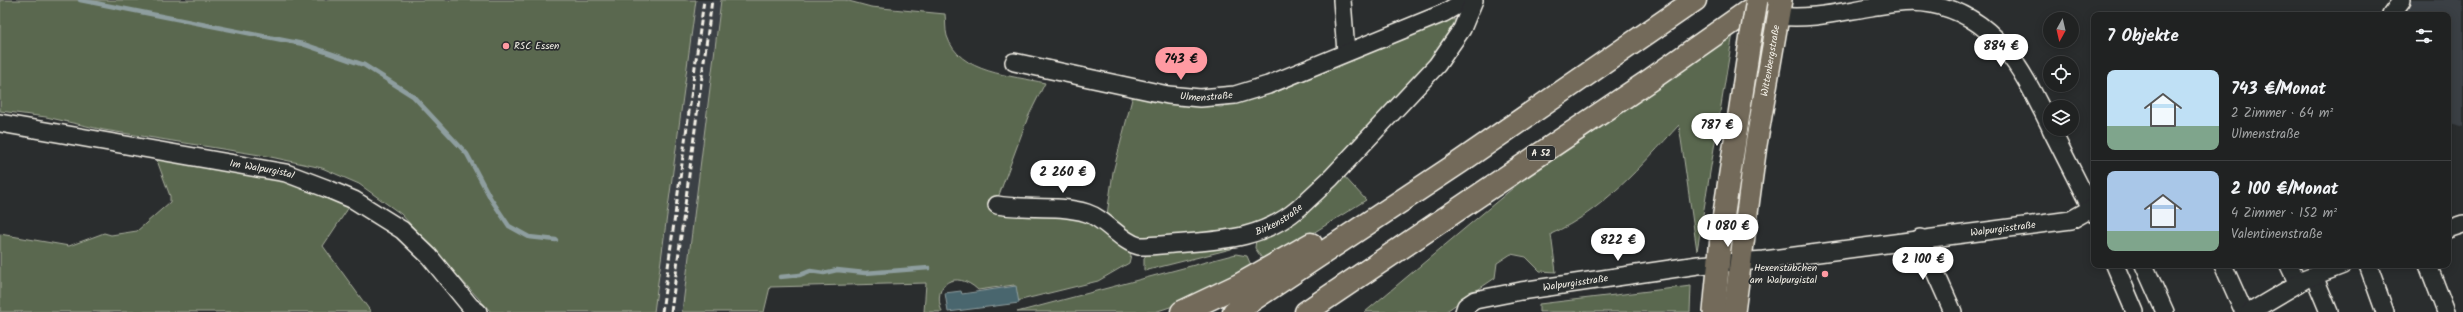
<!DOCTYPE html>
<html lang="de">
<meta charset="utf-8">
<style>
:root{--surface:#202222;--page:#2d2f2f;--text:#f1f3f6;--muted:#a2a4a5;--line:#3d3f40;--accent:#ff9aa2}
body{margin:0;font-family:Kalam,sans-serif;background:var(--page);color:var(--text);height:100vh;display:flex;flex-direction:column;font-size:15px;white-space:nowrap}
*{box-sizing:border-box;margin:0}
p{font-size:13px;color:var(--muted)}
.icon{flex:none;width:22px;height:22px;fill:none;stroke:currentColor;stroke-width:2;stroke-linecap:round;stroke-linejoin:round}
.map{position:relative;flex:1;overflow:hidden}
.panel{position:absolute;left:2091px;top:12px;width:360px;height:256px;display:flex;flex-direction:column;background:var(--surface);border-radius:8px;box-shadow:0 2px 10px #0003,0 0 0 1px var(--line)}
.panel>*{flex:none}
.needle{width:26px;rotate:188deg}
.tools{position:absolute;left:2043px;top:12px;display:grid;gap:8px}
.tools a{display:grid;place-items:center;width:36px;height:36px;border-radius:50%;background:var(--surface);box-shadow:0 2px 10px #0003,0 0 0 1px var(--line);font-size:20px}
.price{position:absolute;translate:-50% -34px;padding:0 9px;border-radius:14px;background:#fff;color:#222;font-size:13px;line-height:26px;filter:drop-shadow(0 1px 2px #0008)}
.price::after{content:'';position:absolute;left:50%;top:24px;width:12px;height:9px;margin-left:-6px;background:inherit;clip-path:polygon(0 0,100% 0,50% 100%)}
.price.selected{background:var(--accent);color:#111}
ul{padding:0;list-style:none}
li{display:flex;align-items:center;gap:12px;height:100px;padding:0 16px}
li+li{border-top:1px solid var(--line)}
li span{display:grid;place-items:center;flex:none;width:112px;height:80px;border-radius:8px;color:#555}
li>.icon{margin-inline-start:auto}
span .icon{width:48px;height:48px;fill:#fffc;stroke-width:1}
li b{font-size:17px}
h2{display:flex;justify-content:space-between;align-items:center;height:48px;padding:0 16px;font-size:17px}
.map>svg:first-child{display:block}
.built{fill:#3b3f44}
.green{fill:#5a6850;stroke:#a7ac9c}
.water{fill:#4a666e;stroke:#8e9e9f}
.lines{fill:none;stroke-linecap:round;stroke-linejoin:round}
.stream{stroke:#8e9e9f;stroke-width:4.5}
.minor-casing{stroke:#f4f1e8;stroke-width:20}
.major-casing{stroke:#f4f1e8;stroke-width:24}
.highway-casing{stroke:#f4f1e8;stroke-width:25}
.minor{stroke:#2a2d2e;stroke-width:17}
.major{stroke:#736b5a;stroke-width:21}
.highway{stroke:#736b5a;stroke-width:22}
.rail{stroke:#f4f1e8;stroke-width:3;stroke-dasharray:6 3;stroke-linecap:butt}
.major-bridge-casing{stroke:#f4f1e8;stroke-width:24;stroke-linecap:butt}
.major-bridge{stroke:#736b5a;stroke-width:21}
.poi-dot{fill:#ff9aa2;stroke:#2a2d2e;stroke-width:1.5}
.labels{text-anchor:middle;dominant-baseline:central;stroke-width:3.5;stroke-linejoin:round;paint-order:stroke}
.shield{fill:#2a2d2e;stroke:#b7b6b0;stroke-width:1}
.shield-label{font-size:9px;font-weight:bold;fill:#f4f1e8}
.poi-label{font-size:10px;fill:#f4f1e8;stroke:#2a2d2e;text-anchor:start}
.street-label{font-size:10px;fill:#f4f1e8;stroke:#2a2d2e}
</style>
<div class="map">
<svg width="2463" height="312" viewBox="0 0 2463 312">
<rect width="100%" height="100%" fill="#2a2d2e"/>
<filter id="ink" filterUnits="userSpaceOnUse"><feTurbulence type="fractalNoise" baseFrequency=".025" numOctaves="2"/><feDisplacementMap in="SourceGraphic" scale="8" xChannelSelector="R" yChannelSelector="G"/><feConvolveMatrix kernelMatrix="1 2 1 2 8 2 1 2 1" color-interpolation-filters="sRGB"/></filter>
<g filter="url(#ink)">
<!-- built -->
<path class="built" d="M696 0H721L682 312H654Z
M2411 0H2463V127L2448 122V15H2400Z"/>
<!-- green -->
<path class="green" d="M0 0H696L654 312H491L401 214 359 184 322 168 266 156 104 130 46 117 0 111Z
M721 0H845L871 7 945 14C946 21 945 29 947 36 959 74 1012 75 1045 83L1028 117 996 203 1106 222 1113 172 1133 95 1168 103 1221 107 1272 94 1447 19 1456 20 1454 28 1341 173 1366 200 1265 263 1255 248 1256 239 1125 244 1131 255 1129 263 1098 281 1017 301 1014 285 978 290C956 269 931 283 942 312H924L926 283 770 287 764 312H682Z
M1734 27 1697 251 1679 125C1641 166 1603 211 1551 234L1556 272 1540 271 1526 257 1511 254 1497 263 1495 278 1445 312H1365L1544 162Z
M155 155 245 165 353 201 323 246 371 312H0V234L69 246 104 233 111 235 137 231 170 202V196Z
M1236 245 1231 249 1144 271V258L1147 254Z
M1236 254 1247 256 1253 270 1179 304 1155 312H1017Z
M1691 286 1690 312H1539V304Z"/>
<!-- water -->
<path class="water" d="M1016 286 1019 303 948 312 945 293 961 291 962 294Z"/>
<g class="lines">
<!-- stream -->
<path class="stream" d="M80 0 303 44 364 65 413 96 467 154 491 199 509 226 529 237 556 240
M780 277 800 275 810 271 824 273 837 270 865 273 929 268"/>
<!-- minor casing -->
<g class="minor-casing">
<g id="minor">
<path d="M1342 0 1346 52"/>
<path d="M2391 15 2402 0"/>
<path d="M1778 16C1809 20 1840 12 1871 7 1891 4 1911 0 1931 4 1997 16 2023 72 2050 126"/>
<path id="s1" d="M1014 62 1168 95 1200 98 1235 95 1268 85 1444 13 1466 0"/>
<path id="s2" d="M0 123 286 173 328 189 354 200 402 230 429 256 470 306 478 312"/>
<path d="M2051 129 2094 214"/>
<path id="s3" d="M997 205C1027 210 1057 204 1087 213 1106 219 1121 242 1139 246 1155 246 1170 244 1185 243 1228 240 1265 237 1299 208L1331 178 1437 65 1462 29 1474 0"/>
<path d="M2448 229 2463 224"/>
<path d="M1920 238 1953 312"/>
<path d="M2115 265 2135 312"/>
<path d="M2144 265 2165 312"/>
<path d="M2223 265 2244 312"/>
<path d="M2289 265 2298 284"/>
<path d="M2368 265 2385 312"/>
<path d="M2428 265 2446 312"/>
<path d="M2314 276 2329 312"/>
<path id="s4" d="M1464 312 1466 306 1475 300 1521 291 1698 265 1764 260 2071 220 2094 207"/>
<path d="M2250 312 2306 279 2343 265"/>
</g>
</g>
<!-- major casing -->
<g class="major-casing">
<g id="major">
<path d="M1714 312 1722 226 1751 35"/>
<path id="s5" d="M1734 312 1756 145 1781 0"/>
</g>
</g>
<!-- highway casing -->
<g class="highway-casing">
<path id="highway" d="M1182 312 1239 285 1311 244
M1234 312 1460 162 1695 0
M1306 312 1650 80 1764 0"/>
</g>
<!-- minor -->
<use href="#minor" class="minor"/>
<!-- major -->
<use href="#major" class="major"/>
<!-- highway -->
<use href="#highway" class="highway"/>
<!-- rail -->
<path class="rail" d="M662 312 704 0
M671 312 712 0"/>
<!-- major-bridge casing -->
<g class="major-bridge-casing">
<path id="major-bridge" d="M1751 35 1757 0"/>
</g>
<!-- major-bridge -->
<use href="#major-bridge" class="major-bridge"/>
</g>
</g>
<!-- markers -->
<g class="poi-dot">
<circle cx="506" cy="46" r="4"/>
<circle cx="1825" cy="274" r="4"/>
</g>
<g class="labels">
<!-- shield labels -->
<rect class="shield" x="1527" y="146" width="28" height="14" rx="3"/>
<g class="shield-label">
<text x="1541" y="153">A 52</text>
</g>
<!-- poi labels -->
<g class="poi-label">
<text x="514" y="46">RSC Essen</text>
<text x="1817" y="268" text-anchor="end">Hexenstübchen<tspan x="1817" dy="12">am Walpurgistal</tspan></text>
</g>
<!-- street labels -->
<g class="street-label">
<text stroke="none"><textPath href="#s5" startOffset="254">Wittenbergstraße</textPath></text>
<text stroke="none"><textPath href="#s1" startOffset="196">Ulmenstraße</textPath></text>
<text stroke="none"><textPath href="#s2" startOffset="266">Im Walpurgistal</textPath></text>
<text stroke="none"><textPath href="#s3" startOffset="297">Birkenstraße</textPath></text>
<text stroke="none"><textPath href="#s4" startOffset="550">Walpurgisstraße</textPath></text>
<text stroke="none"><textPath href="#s4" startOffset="119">Walpurgisstraße</textPath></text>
</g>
</g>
</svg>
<div class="tools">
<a><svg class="needle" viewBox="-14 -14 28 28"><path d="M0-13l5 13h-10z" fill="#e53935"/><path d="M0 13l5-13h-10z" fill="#a2a4a5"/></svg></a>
<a><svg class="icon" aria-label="locate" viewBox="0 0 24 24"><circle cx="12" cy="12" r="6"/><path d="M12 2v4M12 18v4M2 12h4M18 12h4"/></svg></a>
<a><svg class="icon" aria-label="layers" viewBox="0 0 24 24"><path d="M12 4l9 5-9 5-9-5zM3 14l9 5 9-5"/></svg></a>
</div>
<b class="price" style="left:2001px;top:68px">884 €</b>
<b class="price selected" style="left:1181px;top:81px">743 €</b>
<b class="price" style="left:1717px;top:147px">787 €</b>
<b class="price" style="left:1063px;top:194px">2 260 €</b>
<b class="price" style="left:1728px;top:248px">1 080 €</b>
<b class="price" style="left:1618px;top:262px">822 €</b>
<b class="price" style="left:1923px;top:281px">2 100 €</b>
<section class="panel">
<h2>7 Objekte<svg class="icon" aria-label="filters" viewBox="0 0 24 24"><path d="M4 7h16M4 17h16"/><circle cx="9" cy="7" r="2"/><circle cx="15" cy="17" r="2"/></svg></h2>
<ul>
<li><span style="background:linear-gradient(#bfe0f5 70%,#7fa58c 0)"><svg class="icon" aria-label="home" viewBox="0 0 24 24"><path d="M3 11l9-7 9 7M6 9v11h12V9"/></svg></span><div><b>743 €/Monat</b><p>2 Zimmer · 64 m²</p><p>Ulmenstraße</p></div></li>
<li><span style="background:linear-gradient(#a9c7e8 75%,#7fa58c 0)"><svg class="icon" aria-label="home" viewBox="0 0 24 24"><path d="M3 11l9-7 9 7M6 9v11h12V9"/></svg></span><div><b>2 100 €/Monat</b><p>4 Zimmer · 152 m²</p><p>Valentinenstraße</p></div></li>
</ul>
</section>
</div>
